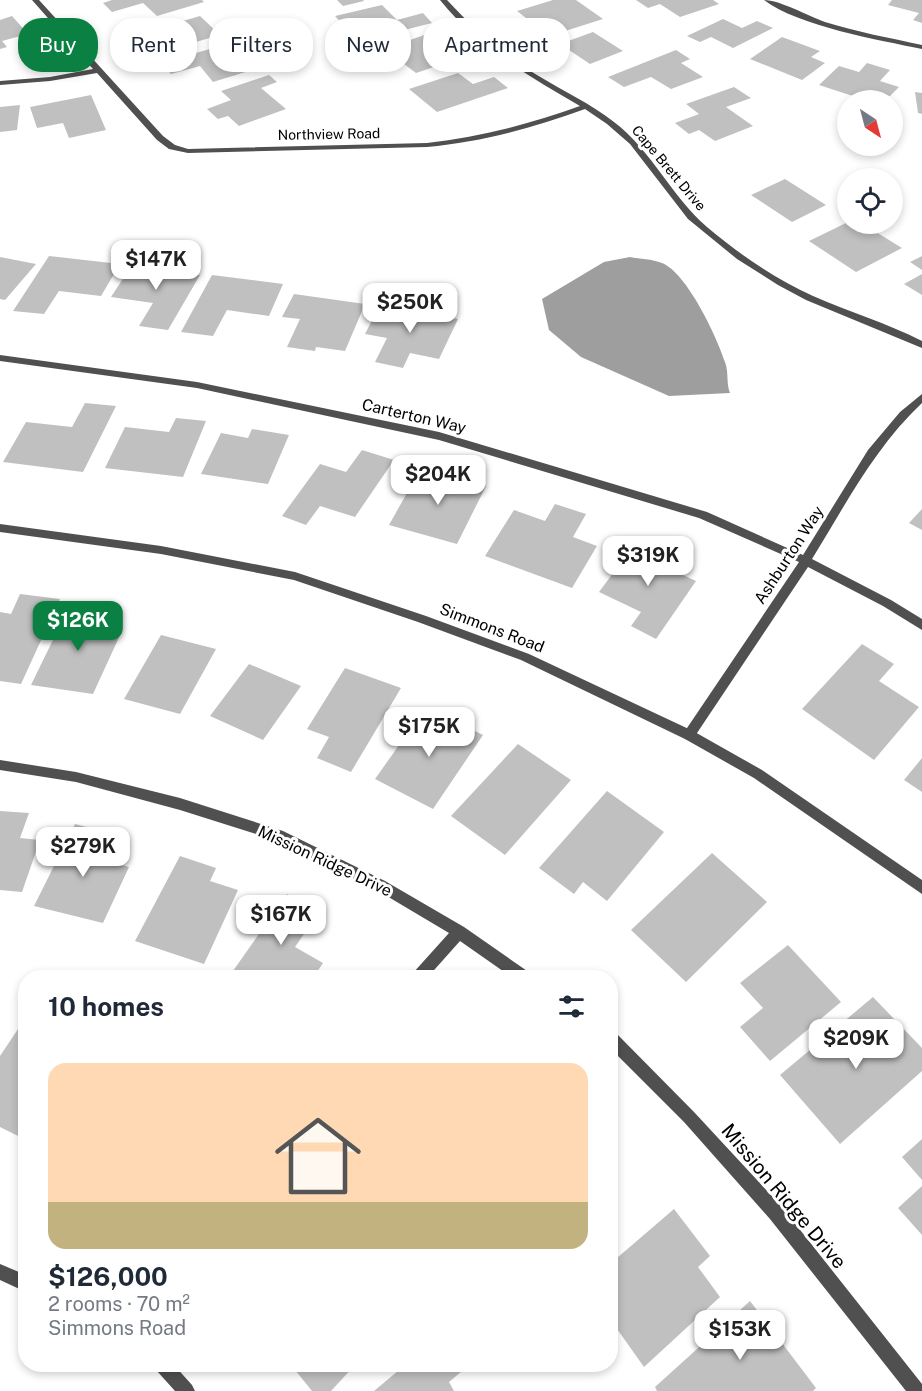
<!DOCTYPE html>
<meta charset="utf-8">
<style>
:root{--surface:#fff;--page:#f2f2f3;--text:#1f2937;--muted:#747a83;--line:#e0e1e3;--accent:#0b8043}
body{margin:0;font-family:"Public Sans",sans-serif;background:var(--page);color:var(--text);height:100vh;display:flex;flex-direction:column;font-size:22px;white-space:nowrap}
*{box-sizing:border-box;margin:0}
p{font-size:20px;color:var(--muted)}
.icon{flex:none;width:33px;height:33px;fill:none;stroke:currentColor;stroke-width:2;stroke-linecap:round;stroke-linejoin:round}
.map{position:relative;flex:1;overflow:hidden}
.details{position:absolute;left:18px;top:970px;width:600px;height:402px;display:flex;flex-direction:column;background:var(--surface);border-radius:24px;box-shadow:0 3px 9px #0003}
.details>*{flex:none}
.hud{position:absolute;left:18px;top:18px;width:600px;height:54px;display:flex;gap:12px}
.needle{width:39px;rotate:144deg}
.tools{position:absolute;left:837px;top:90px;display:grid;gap:12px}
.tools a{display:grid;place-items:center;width:66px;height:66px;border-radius:50%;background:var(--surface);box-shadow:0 3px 9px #0003;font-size:30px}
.price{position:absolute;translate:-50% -51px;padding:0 14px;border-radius:12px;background:#fff;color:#222;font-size:20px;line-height:39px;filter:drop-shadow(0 2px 3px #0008)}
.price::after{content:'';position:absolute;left:50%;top:36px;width:18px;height:14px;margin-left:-9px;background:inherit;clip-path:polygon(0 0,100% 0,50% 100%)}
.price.current{background:var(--accent);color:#fff}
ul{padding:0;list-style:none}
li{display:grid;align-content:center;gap:12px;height:318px;padding:0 30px}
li+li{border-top:2px solid var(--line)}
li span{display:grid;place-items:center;height:186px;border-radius:18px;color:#555}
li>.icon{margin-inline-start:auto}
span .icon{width:108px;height:108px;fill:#fffc;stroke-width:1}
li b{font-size:26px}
h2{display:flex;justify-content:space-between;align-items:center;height:72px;padding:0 30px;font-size:26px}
.chip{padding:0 21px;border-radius:24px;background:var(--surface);box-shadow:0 3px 9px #0003;font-size:21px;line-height:54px}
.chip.current{background:var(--accent);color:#fff}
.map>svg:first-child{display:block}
.water{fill:#9e9e9e}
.building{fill:#c0c0c0}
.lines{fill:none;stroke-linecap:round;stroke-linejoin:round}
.minor{fill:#505050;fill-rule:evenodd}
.tertiary{fill:#505050;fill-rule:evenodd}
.labels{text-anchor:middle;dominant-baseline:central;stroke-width:6;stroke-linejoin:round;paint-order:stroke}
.far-street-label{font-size:14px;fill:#000;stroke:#fff}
.street-label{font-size:16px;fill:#000;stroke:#fff}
.near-street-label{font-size:20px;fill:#000;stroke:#fff}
</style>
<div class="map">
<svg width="922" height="1391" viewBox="0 0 922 1391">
<rect width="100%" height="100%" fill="#fff"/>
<!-- water -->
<path class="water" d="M630 257C640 259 652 259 662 263 687 273 717 337 725 362 729 373 726 383 730 393L669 396 581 357 549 330 542 299 604 262Z"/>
<!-- building -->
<path class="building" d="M112 0H202L204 2 157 16 143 3 112 12 103 3Z
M337 0H363L364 1 343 6Z
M553 0H576L603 19 562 32 553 25 540 29 517 11Z
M636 0H713L719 4 680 17 660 4 648 8Z
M892 0H922V23L913 20 919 13 888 5Z
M382 5 397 20 423 13 432 23 369 39 356 25 345 27 335 16Z
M12 16 28 34 2 41 7 47 0 49V20Z
M200 16 220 35 182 46 171 36 144 44 135 35Z
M723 19 742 28 757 21 773 28 733 48 711 37 700 42 687 36Z
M433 32 459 52 430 61 437 66 416 73 384 49Z
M593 32 623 51 590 64 560 44Z
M782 37 820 51 811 57 825 63 802 80 750 59Z
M227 44 252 70 213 82 200 66 171 74 161 63Z
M676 50 690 59 681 63 703 77 671 89 651 77 624 87 608 77Z
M867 63 890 70 880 81 899 87 886 100H865L819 85 839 66 859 72Z
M458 73 473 84 494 77 508 88 437 112 409 89Z
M269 75 277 82 261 88 286 109 239 126 228 116 218 119 207 109 231 100 221 91Z
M734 87 751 98 726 107 753 126 715 141 699 130 689 134 675 123 699 114 686 104Z
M915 92 922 93V114L918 113Z
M91 95 106 130 69 138 63 123 37 128 30 107Z
M20 105 17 130 0 132V107Z
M785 179 826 205 792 222 751 195Z
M848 222 858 224 873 233 876 232 902 248 856 272 809 241Z
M49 256 120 264 101 296 59 291 44 314 13 311Z
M922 256V270L910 262Z
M0 257 36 264 5 300 0 299Z
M137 257 167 261 161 269 200 275 168 330 139 326 153 303 111 297Z
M922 274V295L904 284Z
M212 275 283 284 269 316 227 310 213 336 181 332Z
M294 294 365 304 345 351 316 347 315 351 287 347 300 319 282 317Z
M380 305 458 319 439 359 410 353 403 368 375 362 387 338 365 334Z
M85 403 116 406 83 472 3 462 26 422 72 427Z
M176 418 206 421 183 477 105 468 125 427 169 432Z
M252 429 289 435 268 484 201 474 221 433 248 438Z
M362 450 394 460 355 517 320 506 306 525 282 516 320 464 346 472Z
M421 468 486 486 457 544 389 525Z
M555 504 586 514 573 537 597 546 572 588 485 556 514 510 545 521Z
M922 509V530L909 523Z
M640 537 665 549 655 562 696 581 656 639 631 626 641 612 599 592Z
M20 594 60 599 21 684 0 681V612L11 614Z
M70 605 112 612 104 631 121 633 93 694 31 685Z
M161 635 216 649 180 714 124 699Z
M862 644 894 664 879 681 919 707 874 760 802 709Z
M249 664 301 686 263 740 210 716Z
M345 668 401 688 351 772 317 758 329 737 307 729Z
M426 707 483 735 433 809 375 779Z
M518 744 571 780 505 855 451 816Z
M922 758V792L904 780Z
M607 791 664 832 607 901 583 882 574 894 539 868Z
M0 811 29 813 20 838 40 840 22 892 0 890Z
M75 824 110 833 98 859 129 867 103 923 34 906Z
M712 853 767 902 686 982 631 930Z
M180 856 216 868 210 881 238 890 204 964 135 941Z
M287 894 319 912 295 947 323 963 313 978H228Z
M788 945 841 1002 770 1061 740 1027 763 1008 740 983Z
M873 997 922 1048V1071L840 1144 780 1075Z
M18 1029 26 1033V1140L0 1127V1056Z
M922 1139V1180L902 1157Z
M922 1186V1235L898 1208Z
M674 1209 710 1256 698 1267 720 1297 644 1367 610 1319V1264Z
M750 1301 816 1388 813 1391H657L655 1387Z
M291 1365H355L331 1391H312Z
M405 1365H467L468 1366 449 1382 454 1391H374Z"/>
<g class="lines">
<!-- minor -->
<path class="minor" d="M32 0H39L163 136 175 145 188 149 427 143C480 137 530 124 580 106 529 76 478 47 440 0H447C474 29 503 55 537 75 563 91 590 103 614 122 652 151 671 196 707 227 739 254 775 279 813 296 849 312 887 323 922 341V348L806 300 778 285 737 259 688 219 630 144 607 124 585 109C533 128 482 142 427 147L188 153 169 149 157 140 97 73 50 81 0 85V81L50 77 93 69Z
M764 0C780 0 808 16 825 22 857 32 890 38 922 45V49C879 40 798 26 764 0Z
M0 355 197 382 439 432 707 512 803 555 868 450 900 412 922 394V403C875 447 846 504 812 559L891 600 922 619V630L883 606 808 567 693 739 689 740 685 739 683 735 685 731 799 562 699 518 439 440 197 388 0 361Z
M0 760 76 772 180 798 283 831 385 881 464 927 530 973 532 978H513L460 941 427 978H411L413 973 449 933 375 889 275 840 180 810 76 782 0 770Z
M610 1030 615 1032 694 1112 782 1207 922 1384V1391H906L770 1219 684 1122 610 1048Z
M0 1264 26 1275V1292L0 1280Z
M155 1365H174L192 1385 195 1391H175L157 1371Z"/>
<!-- tertiary -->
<path class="tertiary" d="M0 524 161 546 295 572 426 616 529 654 693 731 762 770 922 880V894L754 778 685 739 521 660 418 622 294 580 161 554 0 532Z"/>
</g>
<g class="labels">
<!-- far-street labels -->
<g class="far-street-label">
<text transform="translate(329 134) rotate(-1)">Northview Road</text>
<text transform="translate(669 168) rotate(50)">Cape Brett Drive</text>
</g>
<!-- street labels -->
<g class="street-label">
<text transform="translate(414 416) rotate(13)">Carterton Way</text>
<text transform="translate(789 555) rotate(-57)">Ashburton Way</text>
<text transform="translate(492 628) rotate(21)">Simmons Road</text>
<text transform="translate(325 861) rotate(25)">Mission Ridge Drive</text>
</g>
<!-- near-street labels -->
<g class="near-street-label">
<text transform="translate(784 1196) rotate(50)">Mission Ridge Drive</text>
</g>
</g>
</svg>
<div class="tools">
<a><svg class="needle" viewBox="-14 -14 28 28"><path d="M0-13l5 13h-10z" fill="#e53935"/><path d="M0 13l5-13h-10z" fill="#747a83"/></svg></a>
<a><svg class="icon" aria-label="locate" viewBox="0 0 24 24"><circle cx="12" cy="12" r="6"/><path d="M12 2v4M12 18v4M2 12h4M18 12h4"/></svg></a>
</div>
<b class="price" style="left:156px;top:291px">$147K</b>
<b class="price" style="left:410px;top:334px">$250K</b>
<b class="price" style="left:438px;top:506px">$204K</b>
<b class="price" style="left:648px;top:587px">$319K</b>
<b class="price current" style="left:78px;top:652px">$126K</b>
<b class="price" style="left:429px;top:758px">$175K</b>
<b class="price" style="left:83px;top:878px">$279K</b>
<b class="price" style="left:281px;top:946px">$167K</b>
<b class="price" style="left:856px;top:1070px">$209K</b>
<b class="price" style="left:740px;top:1361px">$153K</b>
<div class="hud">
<a class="chip current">Buy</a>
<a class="chip">Rent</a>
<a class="chip">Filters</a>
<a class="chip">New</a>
<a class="chip">Apartment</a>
</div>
<section class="details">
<h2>10 homes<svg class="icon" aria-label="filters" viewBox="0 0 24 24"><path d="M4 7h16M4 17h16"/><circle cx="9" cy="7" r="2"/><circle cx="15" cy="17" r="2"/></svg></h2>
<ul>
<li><span style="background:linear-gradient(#ffd9b3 75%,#c2b280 0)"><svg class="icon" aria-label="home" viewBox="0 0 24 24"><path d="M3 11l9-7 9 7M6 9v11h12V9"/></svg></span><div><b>$126,000</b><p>2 rooms · 70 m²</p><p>Simmons Road</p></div></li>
</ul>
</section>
</div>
